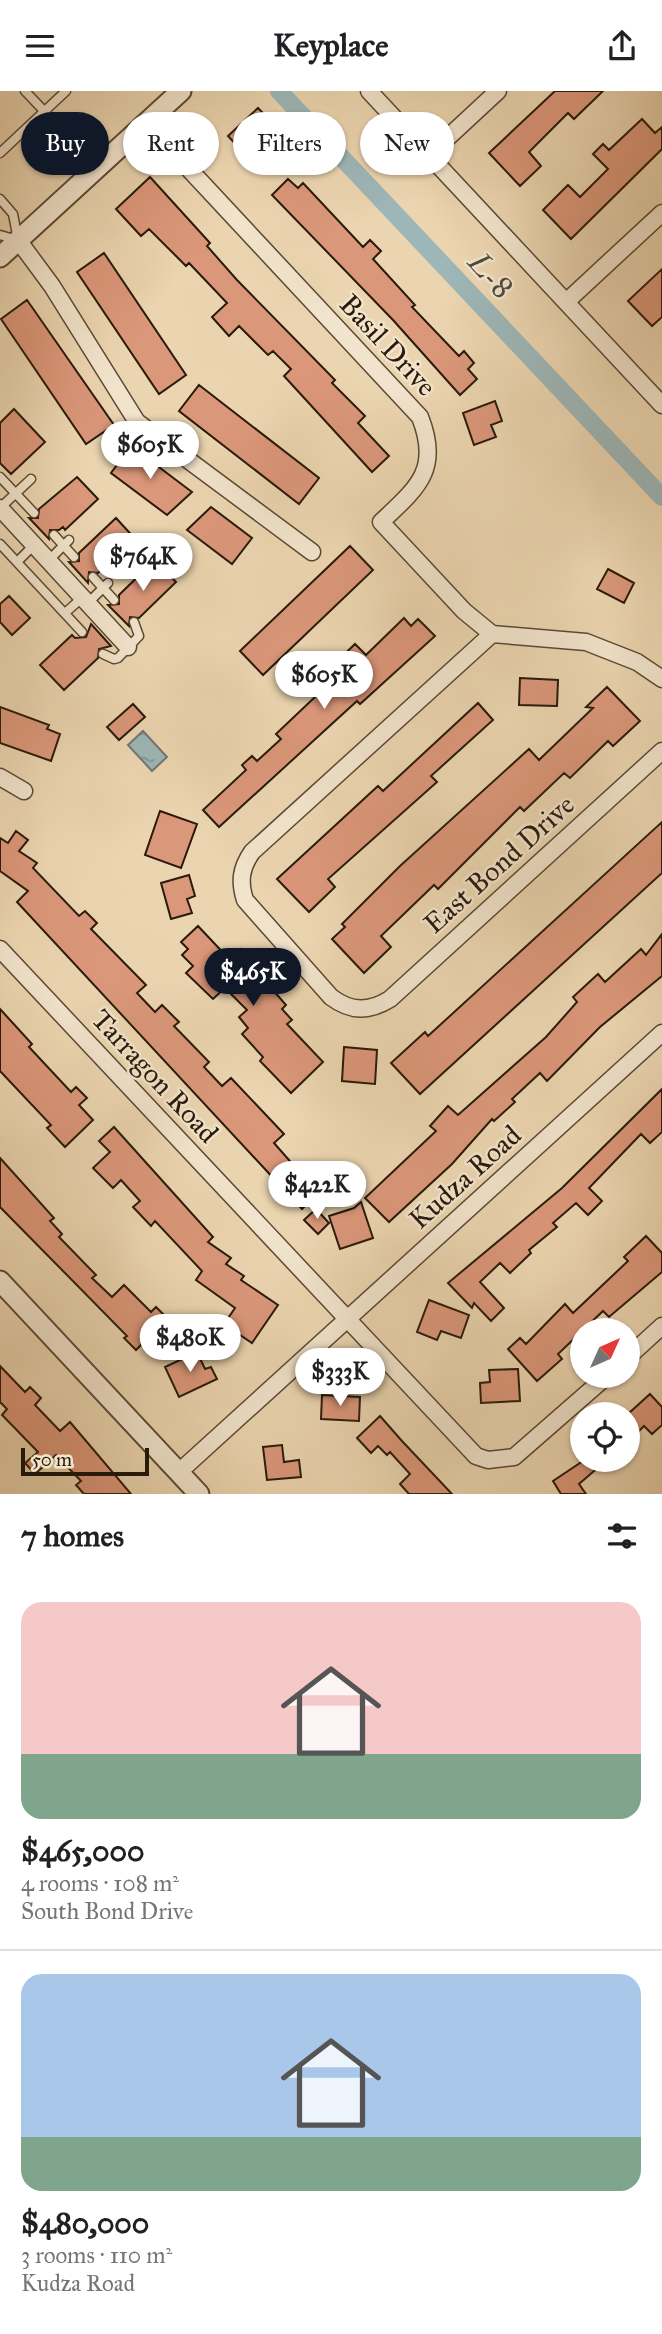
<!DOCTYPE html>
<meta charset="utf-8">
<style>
:root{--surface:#fff;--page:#f6f6f6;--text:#202124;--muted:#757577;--line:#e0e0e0;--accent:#111827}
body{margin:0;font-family:"IM FELL Great Primer",serif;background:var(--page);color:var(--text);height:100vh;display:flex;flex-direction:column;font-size:26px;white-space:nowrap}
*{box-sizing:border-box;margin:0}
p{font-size:23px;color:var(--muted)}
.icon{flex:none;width:38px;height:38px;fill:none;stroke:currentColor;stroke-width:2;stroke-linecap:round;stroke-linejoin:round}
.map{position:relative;height:1403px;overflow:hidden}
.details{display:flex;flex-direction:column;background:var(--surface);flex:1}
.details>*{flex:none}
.hud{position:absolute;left:21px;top:21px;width:621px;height:63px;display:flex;gap:14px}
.needle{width:46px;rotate:45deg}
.tools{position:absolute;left:570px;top:1227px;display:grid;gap:14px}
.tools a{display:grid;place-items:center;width:70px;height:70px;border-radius:50%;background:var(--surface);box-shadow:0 2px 5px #0004;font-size:35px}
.scale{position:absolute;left:21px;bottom:18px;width:128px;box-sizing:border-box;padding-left:7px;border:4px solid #291a0a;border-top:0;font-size:19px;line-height:24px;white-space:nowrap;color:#291a0a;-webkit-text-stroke:5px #f2e4cc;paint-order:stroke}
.price{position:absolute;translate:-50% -60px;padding:0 16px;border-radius:24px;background:#fff;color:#222;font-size:23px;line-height:46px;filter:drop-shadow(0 2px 4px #0008)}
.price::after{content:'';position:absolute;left:50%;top:42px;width:21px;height:16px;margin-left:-10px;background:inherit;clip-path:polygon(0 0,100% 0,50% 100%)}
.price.on{background:var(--accent);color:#fff}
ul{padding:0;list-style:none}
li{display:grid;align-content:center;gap:14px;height:371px;padding:0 21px}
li+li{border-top:2px solid var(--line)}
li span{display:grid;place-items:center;height:217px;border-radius:21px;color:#555}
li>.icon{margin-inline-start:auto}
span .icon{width:126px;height:126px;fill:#fffc;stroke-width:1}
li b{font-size:30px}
h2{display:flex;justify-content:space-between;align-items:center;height:84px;padding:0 21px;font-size:30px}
.chip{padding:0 24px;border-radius:32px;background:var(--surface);box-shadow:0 2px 5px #0004;font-size:24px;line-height:63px}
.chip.on{background:var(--accent);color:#fff}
header{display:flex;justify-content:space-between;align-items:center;height:91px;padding:0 21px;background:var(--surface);font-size:32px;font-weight:700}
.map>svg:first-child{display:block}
.water{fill:url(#water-ripples);stroke:#6f7872;stroke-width:2}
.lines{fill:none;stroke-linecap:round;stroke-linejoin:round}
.canal{stroke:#9db6b7;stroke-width:18}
.building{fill:#db977a;stroke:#291a0a;stroke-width:2}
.service-casing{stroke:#5a4934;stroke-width:11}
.minor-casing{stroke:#5a4934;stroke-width:19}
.tertiary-casing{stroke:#5a4934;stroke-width:23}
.service{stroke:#f2e4cc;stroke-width:8}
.minor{stroke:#f2e4cc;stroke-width:16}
.tertiary{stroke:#f2e4cc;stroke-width:19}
.labels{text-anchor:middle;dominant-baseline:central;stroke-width:5;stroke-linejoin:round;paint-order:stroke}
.street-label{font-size:28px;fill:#291a0a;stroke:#f2e4cc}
.water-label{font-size:30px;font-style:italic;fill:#4c493e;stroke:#f2e4cc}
</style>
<header><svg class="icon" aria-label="menu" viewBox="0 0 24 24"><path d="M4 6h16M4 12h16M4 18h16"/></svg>Keyplace<svg class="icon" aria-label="share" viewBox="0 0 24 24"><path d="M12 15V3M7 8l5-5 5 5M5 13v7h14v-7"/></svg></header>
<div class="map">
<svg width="662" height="1403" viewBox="0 0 662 1403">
<defs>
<pattern id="water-ripples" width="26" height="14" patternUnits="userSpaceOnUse" patternTransform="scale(1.75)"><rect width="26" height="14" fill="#9db6b7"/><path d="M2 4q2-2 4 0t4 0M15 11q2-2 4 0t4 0" fill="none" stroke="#809393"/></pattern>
</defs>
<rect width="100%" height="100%" fill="#ebd5b0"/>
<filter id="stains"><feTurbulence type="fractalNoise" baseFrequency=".00286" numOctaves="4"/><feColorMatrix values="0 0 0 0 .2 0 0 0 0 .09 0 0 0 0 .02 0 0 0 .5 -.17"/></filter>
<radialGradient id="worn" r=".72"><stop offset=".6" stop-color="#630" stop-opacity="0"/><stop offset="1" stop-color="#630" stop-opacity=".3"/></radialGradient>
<!-- water -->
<path class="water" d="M143 640 167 666 152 680 128 654Z"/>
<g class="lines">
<!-- canal -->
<path class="canal" d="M279 0 662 406"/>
</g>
<!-- building -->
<path class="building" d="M555 0H603L574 28 568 22 529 61 541 75 520 95 489 62Z
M258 17 290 50 260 79 228 45Z
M642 28 655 42 662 36V58L571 148 543 119 568 94 580 106 608 78 593 63 603 53 609 59Z
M150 86 210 152 207 155 237 189 335 289 332 292 365 325 358 332 389 365 372 381 284 285 291 278 273 260 268 264 239 235 229 245 212 226 227 212 189 172 186 175 149 138 141 145 116 118Z
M288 88 298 97 303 92 363 156 370 149 381 160 373 168 415 214 412 216 459 265 464 260 474 272 468 278 477 288 460 304 393 229 272 104Z
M104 162 186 284 159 303 77 181Z
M662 178V226L652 235 628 210Z
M27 209 114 334 86 353 1 228Z
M199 294 319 387 299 413 179 320Z
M495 310 502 330 491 334 496 346 474 354 463 322Z
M14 318 45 351 11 383 0 372V332Z
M131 355 192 401 167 424 111 382Z
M77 386 98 408 65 439 63 436 59 439H50L49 448 29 427H38L39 418Z
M211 416 252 447 232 473 187 439Z
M116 427 138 451 105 482 102 478 98 482 89 481 88 492 69 471 79 470V462Z
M350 455 373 479 263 584 240 560Z
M155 469 176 491 139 527 130 526 129 535 108 514 119 513V504Z
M608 478 634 492 624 512 597 498Z
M9 505 30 527 12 544 0 531V513Z
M404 527 411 535 418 528 435 545 360 613 357 610 219 736 203 719 246 679 242 674 252 665 257 670 281 648 276 643 335 587 328 579 355 553 366 564Z
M91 533 111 555 99 558 98 567 64 599 40 574 72 544 75 547 86 546Z
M520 587 558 589 557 615 519 614Z
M607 596 640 630 613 655 608 650 570 687 564 682 524 720 520 716 438 798 434 794 381 845 391 856 364 882 332 848 345 836 342 833 400 775 529 658 539 669 593 617 586 616Z
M478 612 493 629 431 685 437 691 328 788 335 796 309 821 277 788 378 695 383 700Z
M133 613 145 626 119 649 107 636Z
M0 616 49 634 47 638 60 643 51 670 0 652Z
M160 720 197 733 181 777 145 764Z
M662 731V782L420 1003 391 972 425 941 428 945Z
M16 740 28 749 19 760 37 772 33 777 79 825 85 820 97 832 91 838 146 894 137 902 155 921 162 914 179 931 174 935 209 971 204 976 222 995 231 987 284 1043 274 1052 318 1102 302 1118 17 811 28 800 0 780V747L8 752Z
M189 784 195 805 187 808 192 822 171 828 161 792Z
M198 835 230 869 241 858 268 887 265 890 286 914 282 918 292 929 287 933 323 971 291 1002 260 970 263 966 242 943 248 937 239 926 247 919 225 897 213 908 186 882 193 875 182 864 188 858 181 851Z
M662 843V885L600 936 547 990 540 982 512 1008 515 1011 494 1030 492 1028 452 1073 389 1131 365 1107 436 1040 430 1035 448 1015 458 1024 546 946 577 911 573 906 598 883 605 891 641 858 646 864Z
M0 918 32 953 29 956 71 1001 76 996 87 1007 79 1014 93 1029 65 1056 47 1037 51 1034 0 980Z
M344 956 377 959 375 993 342 990Z
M662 998V1041L650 1052 641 1043 589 1097 602 1110 588 1124 576 1112 553 1132 557 1136 529 1159 531 1162 510 1182 500 1172 480 1191 504 1217 491 1230 474 1212 472 1217 448 1192 562 1097Z
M114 1036 213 1146 208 1151 231 1167 226 1173 244 1185 241 1189 278 1214 252 1252 224 1233 235 1217 196 1189 202 1180 155 1130 151 1135 133 1116 140 1110 121 1089 113 1097 93 1077 110 1061 99 1050Z
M0 1067 54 1127 50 1130 62 1143 59 1146 96 1184 92 1187 112 1206 124 1194 151 1221 156 1216 173 1233 165 1241 173 1249 156 1265 143 1252 136 1259 124 1247 127 1245 0 1116Z
M361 1111 373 1147 340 1158 329 1125 354 1117Z
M316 1118 329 1132 318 1143 304 1129Z
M646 1145 662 1162V1181L609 1226 603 1220 558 1263 562 1268 537 1290 508 1258 520 1247 526 1253 565 1213 573 1222 628 1170 624 1166Z
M429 1209 469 1224 461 1247 441 1240 437 1249 417 1241Z
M197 1261 205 1278 211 1276 217 1288 179 1306 165 1276Z
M0 1275 25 1301 30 1296 41 1307 35 1314 60 1340 70 1331 131 1403H84L76 1394 81 1390 56 1364 35 1383 25 1372 38 1361 2 1324 7 1318 0 1311Z
M518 1278 520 1310 481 1312 480 1292 490 1291 489 1279Z
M650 1303 662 1316V1334L652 1343 644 1335 635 1344 628 1337V1323Z
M322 1304 360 1306 359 1330 321 1328Z
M380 1325 402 1350 452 1403H409L400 1393 410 1383 390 1361 387 1364 378 1355 371 1362 357 1347Z
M282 1354 284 1371 299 1369 301 1386 267 1389 263 1356Z
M586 1368H608L579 1393 586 1403H561L553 1390Z"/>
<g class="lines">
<!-- service casing -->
<g class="service-casing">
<path id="service" d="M25 0 45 21
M0 62 66 0
M0 108 13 123 18 149 0 144
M0 386 34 422
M0 417 31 388
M54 444 74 466
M0 453 82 541
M49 469 69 449
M17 471 34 454
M93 486 114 509
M88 512 108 492
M65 522 83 506
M103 563 114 568 118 567 139 545 134 531"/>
</g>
<!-- minor casing -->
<g class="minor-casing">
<path id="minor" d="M369 0 662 314
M146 32 420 326C441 379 417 397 381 431L464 520 492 543 586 551 637 571 662 588
M429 64 498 0
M18 149 52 195 137 331 312 461
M566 211 662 122
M0 417 128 556
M492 543 252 761C241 777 239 790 245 809L331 906C351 921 369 921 390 908L662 660
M0 686 24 700
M0 858 476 1365 488 1369 514 1366 608 1284
M628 1266 662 1235
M179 1381 662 942"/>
</g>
<!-- tertiary casing -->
<g class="tertiary-casing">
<path id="tertiary" d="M0 166 181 0
M0 1190 199 1403"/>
</g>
<!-- service -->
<use href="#service" class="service"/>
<!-- minor -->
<use href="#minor" class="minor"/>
<!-- tertiary -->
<use href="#tertiary" class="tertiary"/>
</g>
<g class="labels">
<!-- street labels -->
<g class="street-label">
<text transform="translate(388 254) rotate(47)">Basil Drive</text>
<text transform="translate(499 773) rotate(-42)">East Bond Drive</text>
<text transform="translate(155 985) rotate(47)">Tarragon Road</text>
<text transform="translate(465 1086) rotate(-42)">Kudza Road</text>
</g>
<!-- water labels -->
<g class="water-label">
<text transform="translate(491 184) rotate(47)">L-8</text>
</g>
</g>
<rect width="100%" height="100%" filter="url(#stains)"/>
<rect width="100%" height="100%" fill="url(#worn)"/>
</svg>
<div class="tools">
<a><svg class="needle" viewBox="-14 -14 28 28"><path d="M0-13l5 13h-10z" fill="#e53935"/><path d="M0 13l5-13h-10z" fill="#757577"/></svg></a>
<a><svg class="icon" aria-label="locate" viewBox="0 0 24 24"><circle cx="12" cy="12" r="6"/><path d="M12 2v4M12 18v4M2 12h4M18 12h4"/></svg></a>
</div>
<div class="scale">50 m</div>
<b class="price" style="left:150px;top:390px">$605K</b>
<b class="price" style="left:143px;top:502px">$764K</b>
<b class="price" style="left:324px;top:620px">$605K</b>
<b class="price on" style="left:253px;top:917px">$465K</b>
<b class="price" style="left:317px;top:1130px">$422K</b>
<b class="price" style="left:190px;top:1283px">$480K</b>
<b class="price" style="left:340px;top:1317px">$333K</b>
<div class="hud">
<a class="chip on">Buy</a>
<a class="chip">Rent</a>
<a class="chip">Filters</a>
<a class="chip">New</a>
</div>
</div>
<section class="details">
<h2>7 homes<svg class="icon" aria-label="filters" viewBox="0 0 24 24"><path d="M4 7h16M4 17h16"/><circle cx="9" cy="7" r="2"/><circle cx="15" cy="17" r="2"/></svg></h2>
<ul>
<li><span style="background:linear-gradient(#f6c9c9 70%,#7fa58c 0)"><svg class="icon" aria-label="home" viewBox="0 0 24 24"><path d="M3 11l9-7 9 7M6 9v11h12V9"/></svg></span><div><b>$465,000</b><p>4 rooms · 108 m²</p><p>South Bond Drive</p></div></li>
<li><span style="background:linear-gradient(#a9c7e8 75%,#7fa58c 0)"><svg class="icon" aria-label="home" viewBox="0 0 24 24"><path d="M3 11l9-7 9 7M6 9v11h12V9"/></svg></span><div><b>$480,000</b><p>3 rooms · 110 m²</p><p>Kudza Road</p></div></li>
</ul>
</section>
